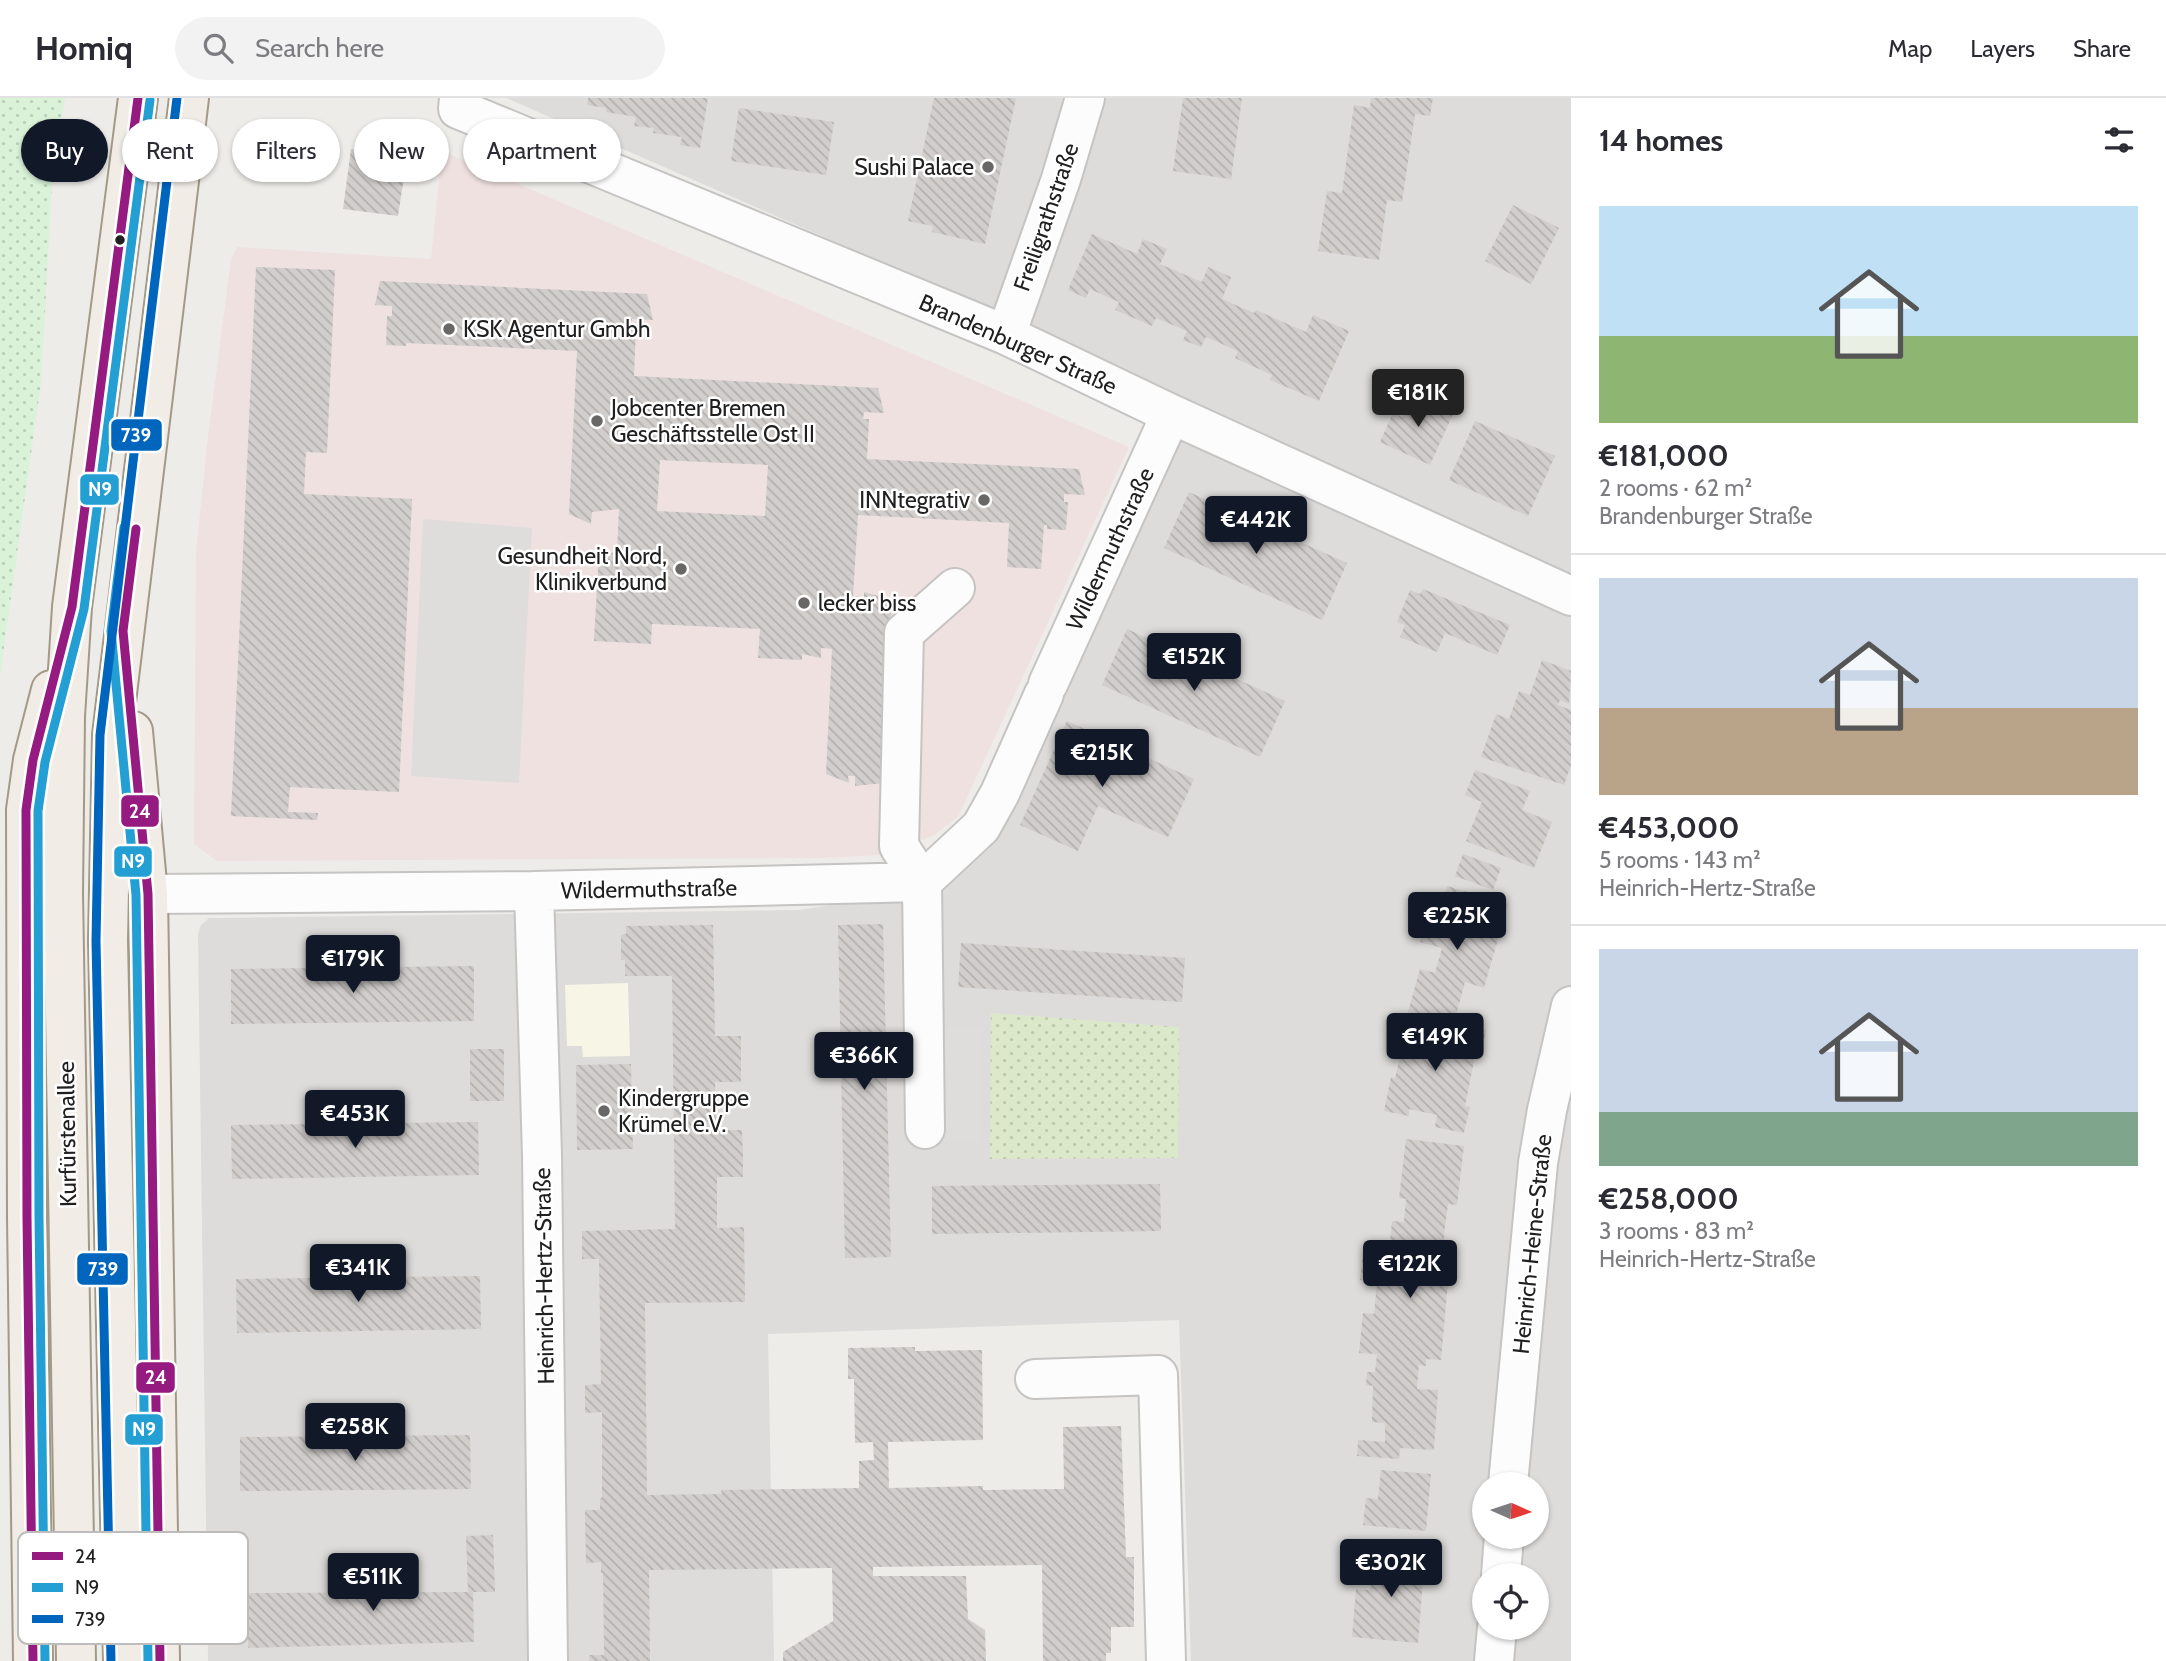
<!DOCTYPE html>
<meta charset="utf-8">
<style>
:root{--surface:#fff;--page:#f2f2f3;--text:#2b2b33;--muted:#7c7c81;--line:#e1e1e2;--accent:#111827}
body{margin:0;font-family:Cabin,sans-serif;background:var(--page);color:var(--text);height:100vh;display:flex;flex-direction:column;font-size:26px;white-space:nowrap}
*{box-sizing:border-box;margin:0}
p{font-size:23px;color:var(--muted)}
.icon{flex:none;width:38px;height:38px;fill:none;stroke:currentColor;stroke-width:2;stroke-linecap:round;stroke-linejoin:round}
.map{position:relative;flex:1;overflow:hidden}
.side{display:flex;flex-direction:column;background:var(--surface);width:595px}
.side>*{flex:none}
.hud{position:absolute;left:21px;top:21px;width:665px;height:63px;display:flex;gap:14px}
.needle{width:46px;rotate:93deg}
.buttons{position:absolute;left:1472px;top:1374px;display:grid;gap:14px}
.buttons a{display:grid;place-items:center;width:77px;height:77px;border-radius:50%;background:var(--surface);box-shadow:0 2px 5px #0004;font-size:35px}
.price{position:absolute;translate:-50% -60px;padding:0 16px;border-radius:7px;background:var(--accent);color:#fff;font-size:23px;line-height:46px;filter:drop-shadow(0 2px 4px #0008)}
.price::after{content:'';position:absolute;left:50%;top:42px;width:21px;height:16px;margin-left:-10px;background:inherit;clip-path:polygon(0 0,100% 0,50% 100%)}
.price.on{background:#222;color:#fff}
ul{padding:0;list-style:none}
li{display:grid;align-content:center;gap:14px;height:371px;padding:0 28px}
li+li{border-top:2px solid var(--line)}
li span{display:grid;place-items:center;height:217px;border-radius:0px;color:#555}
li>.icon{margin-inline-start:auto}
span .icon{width:126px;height:126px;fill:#fffc;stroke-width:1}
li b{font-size:30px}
h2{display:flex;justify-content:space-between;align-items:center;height:84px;padding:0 28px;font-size:30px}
.pill{padding:0 24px;border-radius:32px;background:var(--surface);box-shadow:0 2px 5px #0004;font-size:24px;line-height:63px}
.pill.on{background:var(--accent);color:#fff}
header{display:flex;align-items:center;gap:42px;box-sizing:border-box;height:98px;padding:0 35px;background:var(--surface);border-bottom:2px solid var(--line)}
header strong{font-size:33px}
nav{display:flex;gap:38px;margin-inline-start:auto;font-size:24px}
.search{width:490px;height:63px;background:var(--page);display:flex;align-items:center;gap:18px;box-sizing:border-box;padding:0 24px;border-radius:38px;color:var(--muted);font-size:26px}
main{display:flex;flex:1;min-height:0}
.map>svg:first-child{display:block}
.residential{fill:#dddcda;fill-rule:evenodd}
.commercial{fill:#efe1e0}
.education{fill:#f6f5e6}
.grass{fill:url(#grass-dots)}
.park{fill:url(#park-dots)}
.parking{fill:#dedddc}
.building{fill:url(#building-back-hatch);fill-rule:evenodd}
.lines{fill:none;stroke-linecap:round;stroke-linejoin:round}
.minor-casing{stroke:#c5c4c3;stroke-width:42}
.major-casing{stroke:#a39987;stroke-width:42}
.minor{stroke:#fcfcfc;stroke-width:38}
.major{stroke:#f1ece6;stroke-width:38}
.bus-1-casing{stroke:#fff;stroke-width:14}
.bus-2-casing{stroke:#fff;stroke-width:14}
.bus-3-casing{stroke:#fff;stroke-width:14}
.bus-1{stroke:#951b81;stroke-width:9}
.bus-2{stroke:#249fd3;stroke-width:9}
.bus-3{stroke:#0065bd;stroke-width:9}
.poi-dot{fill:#686766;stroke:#fff;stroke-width:2.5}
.bus-dot{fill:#202020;stroke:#fff;stroke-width:2.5}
.labels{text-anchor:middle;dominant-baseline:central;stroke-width:5;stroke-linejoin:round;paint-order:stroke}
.poi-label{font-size:23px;fill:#202020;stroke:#fff;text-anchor:start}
.street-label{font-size:23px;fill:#202020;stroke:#fff}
.key{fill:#fff;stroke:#bcbcbc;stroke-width:2}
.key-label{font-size:19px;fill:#202020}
.line-badge{stroke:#fff;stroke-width:2.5}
.badge-label{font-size:19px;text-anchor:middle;font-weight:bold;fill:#fff}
</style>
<header>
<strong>Homiq</strong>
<div class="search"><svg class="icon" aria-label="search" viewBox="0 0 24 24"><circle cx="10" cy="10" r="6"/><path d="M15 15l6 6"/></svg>Search here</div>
<nav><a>Map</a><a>Layers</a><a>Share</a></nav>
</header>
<main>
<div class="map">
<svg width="1571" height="1563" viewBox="0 0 1571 1563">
<defs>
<pattern id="grass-dots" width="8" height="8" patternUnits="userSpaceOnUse" patternTransform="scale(1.75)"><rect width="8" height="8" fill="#dbe9ca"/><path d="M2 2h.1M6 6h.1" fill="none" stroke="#bcc8ad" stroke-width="1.8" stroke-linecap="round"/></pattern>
<pattern id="park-dots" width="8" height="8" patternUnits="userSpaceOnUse" patternTransform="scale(1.75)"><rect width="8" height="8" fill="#d9f2d8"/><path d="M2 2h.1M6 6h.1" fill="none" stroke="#bacfb9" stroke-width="1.8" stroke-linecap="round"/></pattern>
<pattern id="building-back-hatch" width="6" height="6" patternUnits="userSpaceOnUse" patternTransform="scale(1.75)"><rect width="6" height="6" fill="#d1cecc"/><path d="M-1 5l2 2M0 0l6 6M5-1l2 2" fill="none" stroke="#b3b1af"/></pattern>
</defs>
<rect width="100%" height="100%" fill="#eeece9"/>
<!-- residential -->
<path class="residential" d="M506 0H1571V1563H1191L1179 1222 768 1236 774 1563H208L198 836 201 827 209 820H221L800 812 909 794 991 729 1172 345 1023 226ZM1484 1386H1536V1438H1484ZM1484 1477H1536V1530H1484Z"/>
<!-- commercial -->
<path class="commercial" d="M442 53 1129 349 958 719 933 738 880 757 825 760 217 763 194 746 196 454 208 339 231 161 237 149 431 161Z"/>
<!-- education -->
<path class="education" d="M628 885 630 958 583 959 582 948H567L565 887Z"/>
<!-- grass -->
<path class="grass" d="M991 915 1179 929 1178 1060 990 1061Z"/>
<!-- park -->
<path class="park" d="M0 0H65L52 86 41 285 0 578Z"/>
<!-- parking -->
<path class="parking" d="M423 421 532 430 519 685 411 678Z
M981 929V1044L939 1043V930Z"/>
<!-- building -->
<path class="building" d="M588 0H708L700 50 680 47 682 39 653 35 654 30 634 28 636 19 606 14V10L587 7Z
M934 0H1016L985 146 932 134 933 128 908 123Z
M1183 0H1242L1231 81 1173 73Z
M1371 0H1433L1430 18 1415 16 1402 104 1387 102 1379 162 1318 153 1327 93 1342 95 1354 7 1370 10Z
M739 10 834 24 826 77 731 63Z
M351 51 407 59 398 118 343 111Z
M1513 107 1559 130 1531 186 1485 163Z
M1092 136 1137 156 1143 141 1167 151 1160 166 1202 184 1208 169 1231 179 1222 201 1254 215 1256 212 1306 234 1313 217 1349 233 1319 303 1270 282 1272 277 1235 260 1238 253 1206 239 1201 249 1183 242 1187 233 1156 220 1152 228 1115 212 1119 204 1090 191 1086 200 1068 192Z
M256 169 335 172 327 355 306 354 304 396 412 401 399 694 290 689 288 714 318 715 317 722 231 718Z
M380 183 647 196 653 222 632 221 631 229H636L634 278 878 290 884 315 864 314 863 321H869L867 361 1079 371 1085 397 1064 396V404H1068L1066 432 1047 431V427H1044L1041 471 1007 469 1009 425 858 417 853 498 864 499V494L892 502 883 685 855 688V678H848L849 685 826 676 832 551 821 550V560L802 556V562L758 560 760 531 652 526 651 546 594 543 599 454 617 455 619 411 592 414 591 426 569 416 577 253 406 245V248L386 247 387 218H392V208L375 207ZM660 362 768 367 765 418 657 413Z
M1413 295 1454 314 1430 367 1380 344 1393 315 1402 319Z
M1475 323 1555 358 1528 418 1449 382Z
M1189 394 1347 465 1322 522 1164 450Z
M1423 491 1510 527 1497 557 1445 535 1437 554 1400 539 1405 527 1397 524 1410 492 1420 496Z
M1127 531 1285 603 1260 659 1102 587Z
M1542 562 1571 573 1569 606 1560 602 1558 607 1571 612V667L1564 687 1481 659 1496 616 1509 621 1519 593 1530 597Z
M1067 623 1194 681 1168 739 1098 708 1078 753 1020 727Z
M1475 672 1530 693 1522 712 1552 724 1534 770 1466 743 1482 704 1465 697Z
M1463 756 1501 770 1493 792 1455 778Z
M1447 788 1508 806 1484 890 1465 884 1453 928 1408 914 1420 871 1435 875 1442 850 1420 844 1432 806 1441 809Z
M883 826 891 1159 845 1160 838 827Z
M713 827 715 938H741V984H715L716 1032H742L743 1059V1079H717V1130L744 1129 745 1204 645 1205 647 1397 722 1396 721 1392 859 1390V1363L874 1362 873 1344 855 1345 854 1281H848V1250L915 1249V1253L982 1252 983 1342 888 1344 889 1390 983 1388V1392L1064 1391 1063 1329 1121 1328 1126 1459H1134V1529H1111V1555H1106V1563H1043L1042 1467 873 1469V1478H966L968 1521 985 1532 986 1563H783V1554L833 1523 832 1470 649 1472 650 1563H589V1557H604L603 1475H601V1464L586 1465 585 1412H600V1400H602V1314L585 1315V1287L601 1286 599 1161H582V1133L675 1131V1127L672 878H625V862H621V837L626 836V828Z
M961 845 1185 860 1182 904 958 889Z
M474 868V923L231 926V871Z
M1401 922 1427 927 1426 932 1454 938 1456 925 1486 932 1481 960 1475 958 1465 1008 1470 1009 1464 1035 1435 1029 1437 1017 1409 1011V1018L1384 1013 1391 979 1395 980 1401 955 1394 954Z
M470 951H504V1003H470Z
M631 966 633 1051 577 1052 576 967Z
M478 1024 479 1077 232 1081 231 1027Z
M1406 1041 1464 1048 1457 1107 1448 1106 1445 1129 1443 1150 1451 1151 1441 1262 1426 1261V1268L1419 1267 1418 1277 1417 1291 1438 1292 1434 1352 1400 1350 1399 1361 1357 1358 1358 1342 1385 1344V1325L1372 1324 1373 1288 1366 1287 1367 1274H1375L1377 1256 1359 1255 1363 1215 1374 1216 1377 1184 1360 1182 1364 1143 1390 1145 1392 1123 1404 1124 1406 1101 1399 1100Z
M1160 1086 1161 1133 932 1136V1088Z
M480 1178 481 1231 237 1235 236 1181Z
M470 1337 471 1391 240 1393V1339Z
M1381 1372 1431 1376 1426 1433 1363 1427 1366 1400 1378 1401Z
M493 1437 495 1494H473L474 1544 248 1550 247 1495 468 1494 466 1438Z
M1373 1454 1425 1458 1418 1545 1352 1539 1356 1491 1370 1492Z"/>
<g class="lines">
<!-- minor casing -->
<g class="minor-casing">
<path id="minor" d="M459 0 458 11 1006 237 1171 316 1571 498
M1006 237 1061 81 1085 0
M1048 586 1171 316
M534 793 542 1057 548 1563
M148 796 534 793 922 784 981 729 1000 695 1044 596
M925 1031 922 784 899 748 904 535 955 490
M1035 1281 1158 1277 1166 1563
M1508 1386 1538 1065 1547 1012 1571 908
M1501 1477 1504 1438
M1494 1563 1497 1530"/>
</g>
<!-- major casing -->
<g class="major-casing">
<path id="major" d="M133 633 148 796 160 1563
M33 1563 27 1119 26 712 33 662 51 592
M76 1563 63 795 65 618 72 509 138 0
M123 1563 108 843 112 637 189 0"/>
</g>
<!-- minor -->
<use href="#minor" class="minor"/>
<!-- major -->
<use href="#major" class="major"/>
<!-- bus-1 casing -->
<g class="bus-1-casing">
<path id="bus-1" d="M136 431 123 533 148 796 160 1563
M33 1563 27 1119 26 712 33 662 72 509 138 0"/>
</g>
<!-- bus-2 casing -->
<g class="bus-2-casing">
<path id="bus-2" d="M124 429 111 533 136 797 148 1563
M45 1563 39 1119 38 713 45 664 84 511 150 2"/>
</g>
<!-- bus-3 casing -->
<g class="bus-3-casing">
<path id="bus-3" d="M111 1563 96 843 100 637 177 0"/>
</g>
<!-- bus-1 -->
<use href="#bus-1" class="bus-1"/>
<!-- bus-2 -->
<use href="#bus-2" class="bus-2"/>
<!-- bus-3 -->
<use href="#bus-3" class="bus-3"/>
</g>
<!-- markers -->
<g class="poi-dot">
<circle cx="988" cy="69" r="7"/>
<circle cx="449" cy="231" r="7"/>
<circle cx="597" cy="323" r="7"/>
<circle cx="984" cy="402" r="7"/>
<circle cx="681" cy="471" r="7"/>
<circle cx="804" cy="505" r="7"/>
<circle cx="604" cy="1013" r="7"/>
</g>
<circle class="bus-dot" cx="120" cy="142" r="6"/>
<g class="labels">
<!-- poi labels -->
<g class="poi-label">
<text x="974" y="69" text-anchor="end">Sushi Palace</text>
<text x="463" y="231">KSK Agentur Gmbh</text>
<text x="611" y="310">Jobcenter Bremen<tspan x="611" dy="26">Geschäftsstelle Ost II</tspan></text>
<text x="970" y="402" text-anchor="end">INNtegrativ</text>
<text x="667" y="458" text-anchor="end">Gesundheit Nord,<tspan x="667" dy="26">Klinikverbund</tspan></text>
<text x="818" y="505">lecker biss</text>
<text x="618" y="1000">Kindergruppe<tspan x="618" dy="26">Krümel e.V.</tspan></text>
</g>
<!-- street labels -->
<g class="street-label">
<text transform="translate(1046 119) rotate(-71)">Freiligrathstraße</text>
<text transform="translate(1018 246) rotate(24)">Brandenburger Straße</text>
<text transform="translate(1110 451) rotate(-65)">Wildermuthstraße</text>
<text transform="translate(649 791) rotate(-1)">Wildermuthstraße</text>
<text transform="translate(67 1036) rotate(-91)">Kurfürstenallee</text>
<text transform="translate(1532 1146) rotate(-84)">Heinrich-Heine-Straße</text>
<text transform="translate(544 1178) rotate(-91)">Heinrich-Hertz-Straße</text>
</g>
</g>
<!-- legend -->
<rect x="18" y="1434" width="230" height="112" rx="10" class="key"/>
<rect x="32" y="1454" width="31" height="8" fill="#951b81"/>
<rect x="32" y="1485" width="31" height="9" fill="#249fd3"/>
<rect x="32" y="1517" width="31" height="8" fill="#0065bd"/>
<g class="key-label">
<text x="75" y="1465">24</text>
<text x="75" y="1496">N9</text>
<text x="75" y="1528">739</text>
</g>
<g class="line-badge">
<rect x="110" y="320" width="53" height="34" rx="7" fill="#0065bd"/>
<rect x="79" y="375" width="41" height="33" rx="7" fill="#249fd3"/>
<rect x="120" y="696" width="40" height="34" rx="7" fill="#951b81"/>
<rect x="113" y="747" width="40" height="33" rx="7" fill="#249fd3"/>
<rect x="76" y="1154" width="53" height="34" rx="7" fill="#0065bd"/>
<rect x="135" y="1263" width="41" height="33" rx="7" fill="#951b81"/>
<rect x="124" y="1315" width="40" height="33" rx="7" fill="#249fd3"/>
</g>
<g class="badge-label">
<text x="136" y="344">739</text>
<text x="100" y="398">N9</text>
<text x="140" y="720">24</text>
<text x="133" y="770">N9</text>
<text x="103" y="1178">739</text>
<text x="156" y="1286">24</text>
<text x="144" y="1338">N9</text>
</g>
</svg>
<div class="buttons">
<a><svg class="needle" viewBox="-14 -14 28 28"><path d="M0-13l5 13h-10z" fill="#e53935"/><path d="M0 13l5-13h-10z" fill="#7c7c81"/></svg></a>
<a><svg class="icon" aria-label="locate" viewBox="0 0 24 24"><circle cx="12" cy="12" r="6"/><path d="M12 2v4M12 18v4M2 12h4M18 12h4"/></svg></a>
</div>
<b class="price on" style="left:1418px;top:331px">€181K</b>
<b class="price" style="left:1256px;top:458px">€442K</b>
<b class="price" style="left:1194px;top:595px">€152K</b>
<b class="price" style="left:1102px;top:691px">€215K</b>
<b class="price" style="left:1457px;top:854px">€225K</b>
<b class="price" style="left:353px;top:897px">€179K</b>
<b class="price" style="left:1435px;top:975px">€149K</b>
<b class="price" style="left:864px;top:994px">€366K</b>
<b class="price" style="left:355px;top:1052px">€453K</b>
<b class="price" style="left:1410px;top:1202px">€122K</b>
<b class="price" style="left:358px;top:1206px">€341K</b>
<b class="price" style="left:355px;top:1365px">€258K</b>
<b class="price" style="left:1391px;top:1501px">€302K</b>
<b class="price" style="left:373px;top:1515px">€511K</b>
<div class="hud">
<a class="pill on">Buy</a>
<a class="pill">Rent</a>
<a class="pill">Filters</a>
<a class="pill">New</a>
<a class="pill">Apartment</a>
</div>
</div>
<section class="side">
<h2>14 homes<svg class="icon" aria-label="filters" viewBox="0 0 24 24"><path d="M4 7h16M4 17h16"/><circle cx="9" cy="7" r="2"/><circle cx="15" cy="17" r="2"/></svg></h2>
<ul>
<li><span style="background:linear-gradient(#bfe0f5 60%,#8fb573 0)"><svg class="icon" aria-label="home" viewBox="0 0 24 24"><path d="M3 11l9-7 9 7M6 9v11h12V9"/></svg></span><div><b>€181,000</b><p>2 rooms · 62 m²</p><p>Brandenburger Straße</p></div></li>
<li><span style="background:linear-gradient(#c9d6e8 60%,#b9a48a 0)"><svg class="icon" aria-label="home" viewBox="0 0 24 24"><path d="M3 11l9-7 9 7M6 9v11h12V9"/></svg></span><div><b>€453,000</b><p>5 rooms · 143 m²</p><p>Heinrich-Hertz-Straße</p></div></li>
<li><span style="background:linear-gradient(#c9d6e8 75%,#7fa58c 0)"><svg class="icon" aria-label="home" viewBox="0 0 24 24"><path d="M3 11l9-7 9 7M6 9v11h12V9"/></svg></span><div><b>€258,000</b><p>3 rooms · 83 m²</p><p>Heinrich-Hertz-Straße</p></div></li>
</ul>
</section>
</main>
